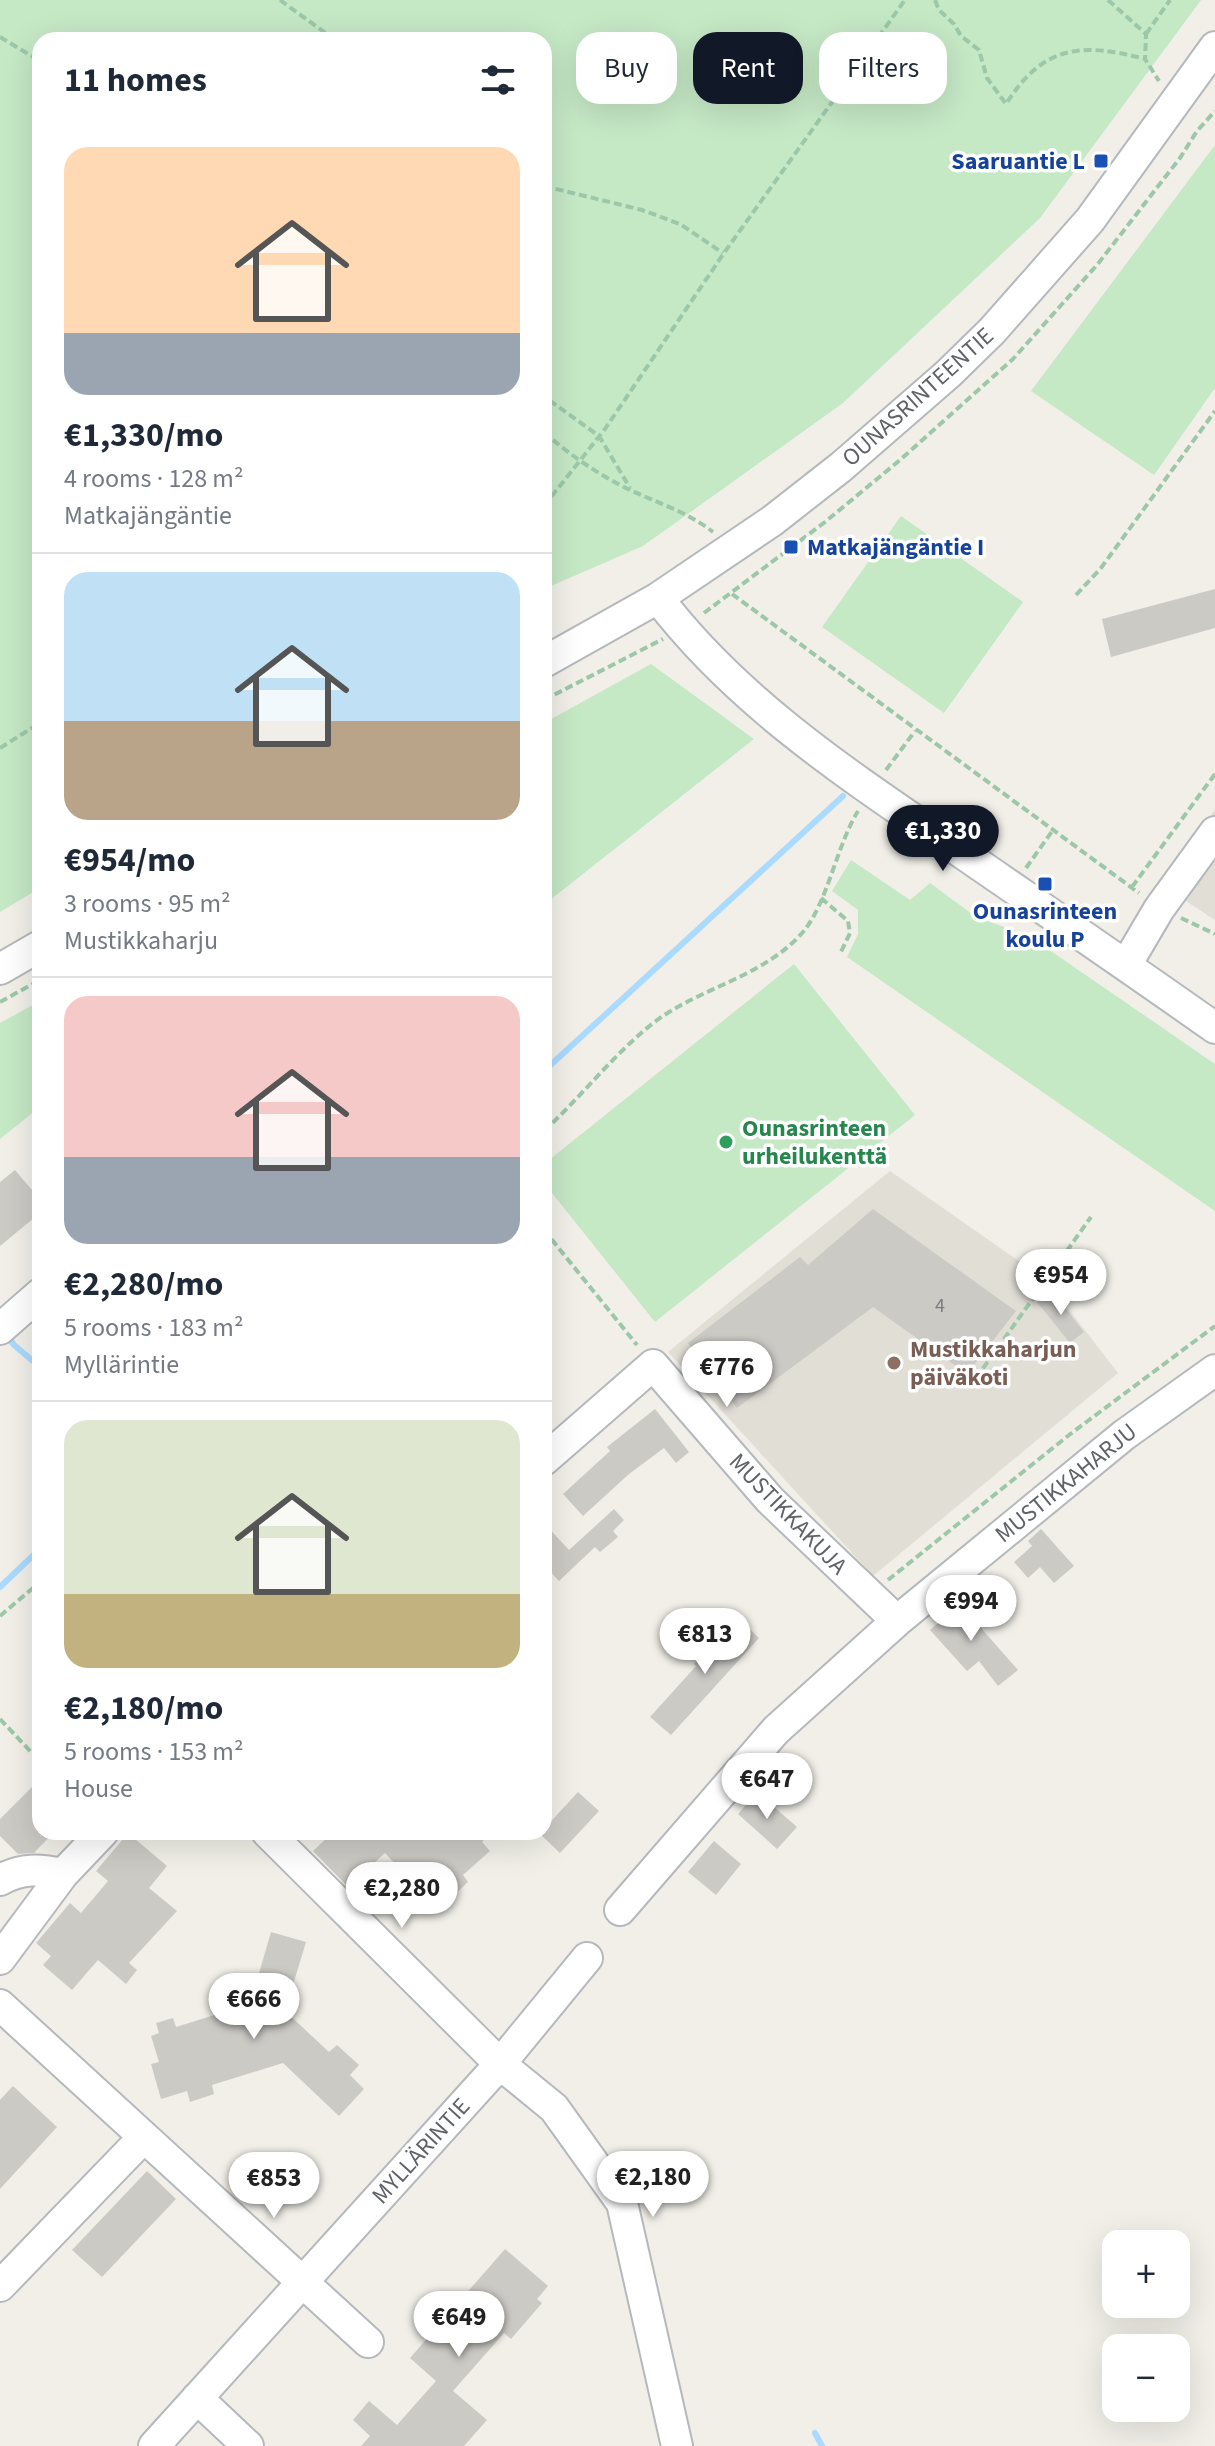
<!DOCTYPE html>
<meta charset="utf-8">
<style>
:root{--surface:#fff;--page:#f6f6f7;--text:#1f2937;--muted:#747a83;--line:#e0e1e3;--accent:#111827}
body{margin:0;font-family:"Source Sans 3",sans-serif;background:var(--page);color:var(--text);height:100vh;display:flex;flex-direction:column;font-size:30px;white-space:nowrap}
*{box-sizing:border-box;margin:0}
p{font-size:26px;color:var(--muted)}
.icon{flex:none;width:44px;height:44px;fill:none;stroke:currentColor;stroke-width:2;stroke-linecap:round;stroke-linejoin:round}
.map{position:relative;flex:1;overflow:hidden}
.sheet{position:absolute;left:32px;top:32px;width:520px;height:1808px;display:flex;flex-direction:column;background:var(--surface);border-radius:24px;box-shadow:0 8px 32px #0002}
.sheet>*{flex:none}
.hud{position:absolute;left:576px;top:32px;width:518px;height:72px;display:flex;gap:16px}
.controls{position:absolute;left:1102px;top:2230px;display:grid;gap:16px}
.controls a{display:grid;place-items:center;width:88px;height:88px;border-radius:16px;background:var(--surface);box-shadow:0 8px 32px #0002;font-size:40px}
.price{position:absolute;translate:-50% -68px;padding:0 18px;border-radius:28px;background:#fff;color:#222;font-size:26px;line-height:52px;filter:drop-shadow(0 2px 4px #0008)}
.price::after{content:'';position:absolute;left:50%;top:48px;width:24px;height:18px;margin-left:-12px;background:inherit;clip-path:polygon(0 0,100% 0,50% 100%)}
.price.active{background:var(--accent);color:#fff}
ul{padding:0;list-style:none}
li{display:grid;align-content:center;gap:16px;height:424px;padding:0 32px}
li+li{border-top:2px solid var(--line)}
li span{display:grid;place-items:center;height:248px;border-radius:24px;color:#555}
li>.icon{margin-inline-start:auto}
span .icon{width:144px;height:144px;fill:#fffc;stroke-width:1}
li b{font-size:34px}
h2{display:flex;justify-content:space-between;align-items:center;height:96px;padding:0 32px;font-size:34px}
.pill{padding:0 28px;border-radius:24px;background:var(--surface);box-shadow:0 8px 32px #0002;font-size:28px;line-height:72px}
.pill.active{background:var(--accent);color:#fff}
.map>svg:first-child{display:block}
.education{fill:#e1ded6}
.green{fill:#c5e8c5}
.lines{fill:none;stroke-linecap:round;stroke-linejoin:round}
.stream{stroke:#aadaff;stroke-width:6}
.building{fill:#cccac5}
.minor-casing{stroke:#b5b8bc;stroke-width:34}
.path{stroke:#9cc7a9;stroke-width:4;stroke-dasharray:8 4;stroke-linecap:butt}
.minor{stroke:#fff;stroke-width:30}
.transit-dot{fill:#1a4fb4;stroke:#fff;stroke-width:3}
.leisure-dot{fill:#2e9e5b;stroke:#fff;stroke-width:3}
.education-dot{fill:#8d6e63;stroke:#fff;stroke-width:3}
.labels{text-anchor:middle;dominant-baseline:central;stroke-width:7;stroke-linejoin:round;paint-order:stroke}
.number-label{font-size:20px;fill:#7a7d7f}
.transit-label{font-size:24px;font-weight:bold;fill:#164399;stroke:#fff;text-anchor:end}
.street-label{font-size:24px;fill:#5f6368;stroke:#fff}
.leisure-label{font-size:24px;font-weight:bold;fill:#27864d;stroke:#fff;text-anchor:start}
.education-label{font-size:24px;font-weight:bold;fill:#785e54;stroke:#fff;text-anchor:start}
</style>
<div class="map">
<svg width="1215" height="2446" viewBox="0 0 1215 2446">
<rect width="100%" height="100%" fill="#f1efe8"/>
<!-- education -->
<path class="education" d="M1215 809V920L1163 886Z
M890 1171 1046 1280 1118 1373 873 1576 668 1352Z"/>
<!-- green -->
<path class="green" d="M0 0H1201L1040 218 843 403 643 546 544 589V40H40V888L0 912Z
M1215 145V388L1154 475 1031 391Z
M901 516 1023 602 944 713 822 627Z
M651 664 754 739 545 904 544 723Z
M851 860 910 900 930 883 976 917 1029 936 1215 1064V1211L847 957 858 934V910L832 891Z
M794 964 915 1115 655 1322 544 1183V1164Z
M40 1001V1107L0 1139V1023Z"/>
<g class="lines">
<!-- stream -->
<path class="stream" d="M544 1071 843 796
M6 1333 14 1345 40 1367
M0 1587 40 1549
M815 2433 822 2446"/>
</g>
<!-- building -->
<path class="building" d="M1215 589V628L1111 657 1102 619Z
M15 1170 32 1190 40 1184V1213L0 1246V1182Z
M873 1209 1016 1311 967 1374 873 1307 737 1408 688 1343 800 1257 808 1265Z
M1052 1291 1084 1332 1070 1343 1037 1302Z
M655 1409 689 1452 676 1463 664 1448 629 1474 583 1516 563 1494 610 1451 607 1447Z
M614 1509 624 1520 613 1531 618 1537 600 1552 595 1547 559 1581 544 1565V1523L569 1550Z
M1041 1529 1074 1566 1054 1583 1040 1567 1028 1578 1014 1562 1032 1546 1028 1541Z
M947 1603 952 1609 959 1603 1018 1670 998 1686 979 1661 967 1671 930 1630 940 1621 934 1614Z
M738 1618 759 1638 671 1735 650 1717 696 1666 694 1664Z
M40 1779V1832H54L34 1853 18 1854 0 1836V1819Z
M578 1792 599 1811 560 1853 540 1834 544 1832V1829Z
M757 1792 797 1827 777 1849 738 1814Z
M333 1832H492L482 1842 490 1851 463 1875 468 1882 438 1910 385 1853 348 1887 313 1851Z
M128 1833 167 1866 149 1888 177 1911 129 1963 137 1970 126 1984 98 1960 72 1990 43 1965 51 1956 36 1943 70 1903 81 1913 108 1881 96 1871Z
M714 1841 741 1864 716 1895 688 1872Z
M271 1932 306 1942 285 2011 329 2052 337 2045 359 2065 350 2075 364 2089 339 2116 283 2063 212 2085 214 2094 190 2102 187 2091 161 2099 151 2064 159 2062 151 2036 159 2033 156 2023 173 2018 176 2027 250 2004Z
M13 2086 57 2127 0 2189V2100Z
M147 2171 176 2199 102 2277 72 2250Z
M505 2249 548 2286 537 2299 542 2303 511 2339 504 2333 453 2391 487 2420 464 2446H361L370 2436 353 2420 369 2401 397 2425 436 2381 410 2358Z"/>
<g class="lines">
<!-- minor casing -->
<g class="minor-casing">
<path id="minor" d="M658 598C737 702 848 775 955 848 1042 908 1129 967 1215 1028
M544 662 658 598 772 521 841 467 948 374 992 331 1090 220 1215 47
M1126 965 1159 909 1215 832
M0 969 40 946
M0 1329 40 1294
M544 1460 653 1365 770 1500 897 1621
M267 1832 500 2064 554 2108 622 2203 677 2446
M0 1880C22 1868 39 1869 63 1874
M620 1910 776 1730 897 1621 1124 1435 1215 1370
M0 1959 63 1874 103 1832
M0 2005 368 2342
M0 2286 144 2137
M197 2398 248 2446
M154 2446 500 2064 587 1958"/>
</g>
<!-- path -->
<path class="path" d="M280 0 335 40
M935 0 939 10 954 24 961 36 979 50 987 78 1006 104C1043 45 1082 42 1145 59
M1108 0 1146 34 1145 59 1159 81
M1146 34 1170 0
M0 37 40 61
M544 186 642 210 680 224 723 253
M544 365 549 400 599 436 630 488
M544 432C567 453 595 472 622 486 653 502 685 510 713 532
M544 506 605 429 724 253 905 0
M732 594 1139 893
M1076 595 1101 568 1215 411
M704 613 825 522 900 460 1013 359 1097 265 1180 158 1197 131 1215 111
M544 700 663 639
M0 748 40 723
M886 770 915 731
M1026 868 1053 830
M1132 887 1215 774
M821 898 848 921 850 933 840 954
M1181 918 1215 934
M0 1002 40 980
M544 1131C581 1097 613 1055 652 1024 699 987 763 978 803 932 828 902 836 847 858 811
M544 1230 637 1345
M969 1388 1091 1217
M888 1580 1069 1435 1215 1326
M0 1616 40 1582
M0 1719 32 1753 40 1747"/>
<!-- minor -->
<use href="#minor" class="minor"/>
</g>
<!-- markers -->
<g class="transit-dot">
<rect x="1093" y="153" width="16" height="16" rx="4"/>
<rect x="783" y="539" width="16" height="16" rx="4"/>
<rect x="1037" y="876" width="16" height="16" rx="4"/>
</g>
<circle class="leisure-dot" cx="726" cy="1142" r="8"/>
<circle class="education-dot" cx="894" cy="1363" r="8"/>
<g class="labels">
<!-- number labels -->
<g class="number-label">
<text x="940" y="1306">4</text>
</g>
<!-- transit labels -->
<g class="transit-label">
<text x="1085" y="161">Saaruantie L</text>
<text x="807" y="547" text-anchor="start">Matkajängäntie I</text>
<text x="1045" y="911" text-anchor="middle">Ounasrinteen<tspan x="1045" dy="28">koulu P</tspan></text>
</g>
<!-- street labels -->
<g class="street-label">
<text transform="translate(918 397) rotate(-42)">OUNASRINTEENTIE</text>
<text transform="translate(1066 1483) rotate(-39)">MUSTIKKAHARJU</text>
<text transform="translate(788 1514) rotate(46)">MUSTIKKAKUJA</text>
<text transform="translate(421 2151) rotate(-48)">MYLLÄRINTIE</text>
</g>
<!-- leisure labels -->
<g class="leisure-label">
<text x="742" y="1128">Ounasrinteen<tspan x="742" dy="28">urheilukenttä</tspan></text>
</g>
<!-- education labels -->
<g class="education-label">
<text x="910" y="1349">Mustikkaharjun<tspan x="910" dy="28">päiväkoti</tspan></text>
</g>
</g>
</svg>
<div class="controls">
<a>+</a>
<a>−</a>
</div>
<b class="price active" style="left:943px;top:873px">€1,330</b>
<b class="price" style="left:1061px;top:1317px">€954</b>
<b class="price" style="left:727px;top:1409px">€776</b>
<b class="price" style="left:971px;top:1643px">€994</b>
<b class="price" style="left:705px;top:1676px">€813</b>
<b class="price" style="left:767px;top:1821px">€647</b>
<b class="price" style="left:402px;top:1930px">€2,280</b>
<b class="price" style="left:254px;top:2041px">€666</b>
<b class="price" style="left:653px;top:2219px">€2,180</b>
<b class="price" style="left:274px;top:2220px">€853</b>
<b class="price" style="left:459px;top:2359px">€649</b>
<div class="hud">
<a class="pill">Buy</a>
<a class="pill active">Rent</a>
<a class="pill">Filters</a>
</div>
<section class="sheet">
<h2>11 homes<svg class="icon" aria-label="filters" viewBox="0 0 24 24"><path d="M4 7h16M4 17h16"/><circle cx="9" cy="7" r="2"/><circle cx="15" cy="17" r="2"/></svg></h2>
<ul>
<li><span style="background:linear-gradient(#ffd9b3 75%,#9aa5b1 0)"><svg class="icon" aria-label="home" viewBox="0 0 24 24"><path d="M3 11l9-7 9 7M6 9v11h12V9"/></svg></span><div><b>€1,330/mo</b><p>4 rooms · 128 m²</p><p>Matkajängäntie</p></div></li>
<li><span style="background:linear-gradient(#bfe0f5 60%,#b9a48a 0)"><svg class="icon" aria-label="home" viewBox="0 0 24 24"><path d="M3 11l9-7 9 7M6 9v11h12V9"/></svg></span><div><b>€954/mo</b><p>3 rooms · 95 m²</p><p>Mustikkaharju</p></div></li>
<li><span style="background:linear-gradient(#f6c9c9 65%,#9aa5b1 0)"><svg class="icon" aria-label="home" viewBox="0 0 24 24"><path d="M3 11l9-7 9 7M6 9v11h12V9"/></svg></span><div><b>€2,280/mo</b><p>5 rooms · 183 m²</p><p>Myllärintie</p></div></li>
<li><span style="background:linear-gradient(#dfe7d0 70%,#c2b280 0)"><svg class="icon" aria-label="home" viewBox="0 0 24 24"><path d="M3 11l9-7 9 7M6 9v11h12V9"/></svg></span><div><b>€2,180/mo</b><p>5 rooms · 153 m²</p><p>House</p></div></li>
</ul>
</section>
</div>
